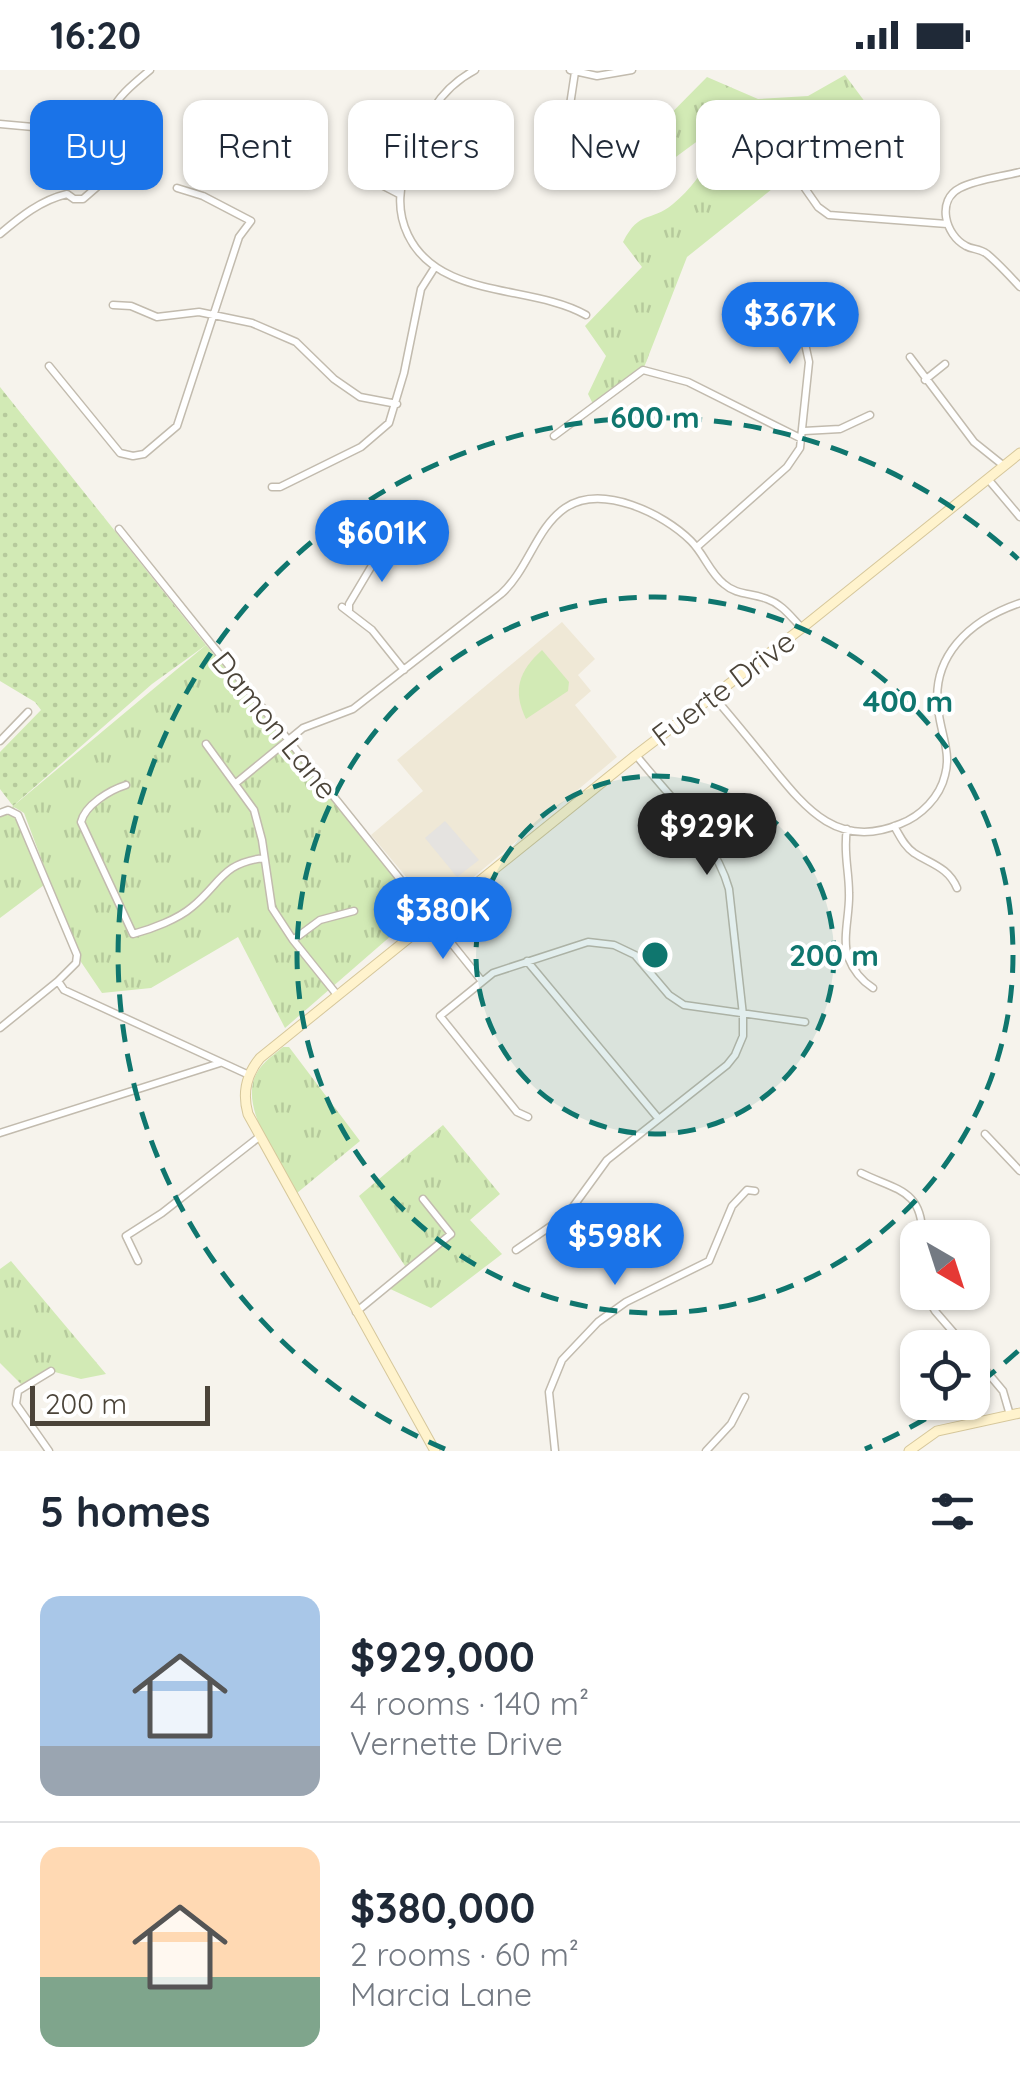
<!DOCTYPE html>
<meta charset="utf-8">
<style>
:root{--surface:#fff;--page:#f6f6f7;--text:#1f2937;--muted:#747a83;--line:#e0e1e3;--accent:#1a73e8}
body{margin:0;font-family:Quicksand,sans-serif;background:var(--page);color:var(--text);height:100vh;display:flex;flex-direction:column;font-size:38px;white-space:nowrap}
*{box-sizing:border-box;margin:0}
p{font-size:32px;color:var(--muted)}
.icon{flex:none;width:55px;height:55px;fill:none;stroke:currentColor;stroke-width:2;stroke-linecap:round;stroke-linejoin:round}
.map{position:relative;height:1381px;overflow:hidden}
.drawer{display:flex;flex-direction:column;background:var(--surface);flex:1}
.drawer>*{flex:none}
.hud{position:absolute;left:30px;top:30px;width:960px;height:90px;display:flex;gap:20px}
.needle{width:65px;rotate:141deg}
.controls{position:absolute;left:900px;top:1150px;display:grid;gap:20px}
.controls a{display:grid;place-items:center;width:90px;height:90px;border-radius:20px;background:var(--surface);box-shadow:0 2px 8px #0004;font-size:50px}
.scale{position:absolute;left:30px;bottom:25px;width:180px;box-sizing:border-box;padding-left:10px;border:5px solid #4b4439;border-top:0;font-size:28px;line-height:35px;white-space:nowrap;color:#4b4439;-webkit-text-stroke:8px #fff;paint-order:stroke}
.price{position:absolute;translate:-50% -85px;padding:0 22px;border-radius:35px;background:var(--accent);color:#fff;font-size:32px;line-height:65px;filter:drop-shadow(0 2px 5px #0008)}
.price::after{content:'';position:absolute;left:50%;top:60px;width:30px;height:22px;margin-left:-15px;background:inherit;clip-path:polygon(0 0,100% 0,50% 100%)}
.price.on{background:#222;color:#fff}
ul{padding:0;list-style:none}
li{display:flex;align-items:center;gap:30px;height:250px;padding:0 40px}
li+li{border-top:2px solid var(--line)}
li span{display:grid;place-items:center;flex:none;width:280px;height:200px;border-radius:20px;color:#555}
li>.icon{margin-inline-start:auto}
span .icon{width:120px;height:120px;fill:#fffc;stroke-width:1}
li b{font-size:42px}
h2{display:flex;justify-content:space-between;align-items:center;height:120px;padding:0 40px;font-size:42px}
.pill{padding:0 35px;border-radius:20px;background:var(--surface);box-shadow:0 2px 8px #0004;font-size:35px;line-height:90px}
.pill.on{background:var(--accent);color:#fff}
.status{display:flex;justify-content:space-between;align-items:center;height:70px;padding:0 50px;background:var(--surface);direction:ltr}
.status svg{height:28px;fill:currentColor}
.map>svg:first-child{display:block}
.education{fill:#efe8d6}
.grass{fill:url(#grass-tufts)}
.park{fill:url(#park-dots)}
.garden{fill:#d2eab5}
.parking{fill:#e5e3e0}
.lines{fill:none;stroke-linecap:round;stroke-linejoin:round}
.street-casing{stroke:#c2bbae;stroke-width:9}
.secondary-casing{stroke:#d6c79b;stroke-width:11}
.street{stroke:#fff;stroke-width:6}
.secondary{stroke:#fff3cd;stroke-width:9}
.ring{fill:none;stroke:#0f766e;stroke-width:5;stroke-dasharray:18 12}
.labels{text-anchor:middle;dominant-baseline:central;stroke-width:8;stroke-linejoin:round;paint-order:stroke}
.street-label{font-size:30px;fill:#4b4439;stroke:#fff}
.centre{fill:#0f766e;stroke:#fff;stroke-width:5}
.ring-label{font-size:30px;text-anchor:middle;font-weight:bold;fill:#0f766e;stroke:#fff;stroke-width:8;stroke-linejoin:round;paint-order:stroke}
</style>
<div class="status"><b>16:20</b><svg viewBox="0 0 49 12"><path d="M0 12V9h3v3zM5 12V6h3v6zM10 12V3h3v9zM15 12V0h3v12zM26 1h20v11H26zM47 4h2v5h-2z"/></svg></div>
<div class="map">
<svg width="1020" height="1381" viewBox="0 0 1020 1381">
<defs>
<pattern id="grass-tufts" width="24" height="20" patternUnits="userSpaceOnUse" patternTransform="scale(2.5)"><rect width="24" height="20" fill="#d2eab5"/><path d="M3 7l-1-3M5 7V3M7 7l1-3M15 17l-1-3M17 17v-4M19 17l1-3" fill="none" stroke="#b6ca9c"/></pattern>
<pattern id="park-dots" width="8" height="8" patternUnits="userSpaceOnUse" patternTransform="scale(2.5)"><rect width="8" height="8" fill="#d2eab5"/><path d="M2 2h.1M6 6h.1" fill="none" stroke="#b6ca9c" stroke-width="1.8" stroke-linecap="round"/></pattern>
</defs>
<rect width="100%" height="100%" fill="#f6f3ec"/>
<!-- education -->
<path class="education" d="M562 552 595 589 578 605 591 621 575 635 617 687 434 840 371 765 423 721 397 690Z"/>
<!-- grass -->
<path class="grass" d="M845 5 871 40 687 187 643 300 594 336 588 324 606 286 585 256 642 197 623 172C640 139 650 153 673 134 690 120 704 101 713 82L703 67 631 120 623 92 707 7 758 29 808 26Z
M206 575 423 838 285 958 238 867 151 918 102 923 79 889 24 743 14 737 44 815 0 848V747Z
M283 977H289L360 1071 297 1123C281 1093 245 1046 253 1013 256 997 271 987 283 977Z
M443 1055 500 1124 470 1150 502 1184 431 1238 386 1217 407 1199 359 1126Z
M11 1191 106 1304 81 1309 51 1301 24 1317 0 1293V1199Z"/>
<!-- park -->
<path class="park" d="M0 317 206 575 152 614 13 736 0 719V682L41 640 35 632 0 611Z"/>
<!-- garden -->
<path class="garden" d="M542 580 569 612 568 621 526 649C512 620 519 601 542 580Z"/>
<!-- parking -->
<path class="parking" d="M445 751 479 790 457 807 425 768Z"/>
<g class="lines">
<!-- street casing -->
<g class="street-casing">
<path id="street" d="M475 0C437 20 424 52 409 91 399 116 396 140 408 165 439 230 532 214 586 245
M570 0 597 6 632 0
M575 2 570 35 576 53
M0 54 55 59 88 43 111 42
M361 100 372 110 399 124
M1020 102C1001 107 977 109 960 118 936 130 945 165 966 176 973 180 979 178 987 184 999 194 1009 205 1020 217
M804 117 818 137 829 145 947 154
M0 164C20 147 41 130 67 124L74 129H83L120 97C99 44 109 34 150 0
M113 235 131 236 157 247 199 242 252 253 296 272 334 309 360 327 397 334
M910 287 974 372 1004 396
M49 296 120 383 133 386 144 384 177 356 239 167 251 151 203 126 177 118
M925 310 945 294
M804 361 840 359 870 345
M554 366 643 300 688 312 802 369
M988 409 1020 447
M272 417H280L361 377 389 353 404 303 421 219 435 197
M119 459 481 910
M697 477 787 397 800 378 809 292 804 269 779 233
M342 537 372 560 404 600
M349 540V534L374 492 387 480
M714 627C732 648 750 670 768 692 803 735 836 781 900 754 921 746 940 727 945 705 951 684 942 666 939 645 928 587 970 550 1020 533
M0 671 28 642
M206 674 254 740 262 770 272 838 293 870 338 926
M236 713 303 658 353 639 501 524C528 500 536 458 565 438 602 413 664 444 691 471 704 484 710 503 724 514 736 525 752 523 767 529 782 534 791 547 802 558
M126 715C110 720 85 735 81 752L133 864C152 859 178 849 192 837 221 813 222 793 264 788
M0 743 8 740 18 745 77 885 76 893 58 911 64 920 249 1005
M894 756C900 766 904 776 914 783 931 794 948 797 957 818
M847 759C843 781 849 800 849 823 850 843 842 868 848 887 853 900 862 911 873 918
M293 870 320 850 354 841
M527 891 658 1048
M0 958 58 911
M528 1047 517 1042 440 946 493 903 588 872 614 875 635 885 669 925 684 935 805 952
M0 1063 220 993
M985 1064 1020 1101
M861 1103C895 1120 924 1119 922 1168
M516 1180 567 1145 607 1090 727 995 735 985 743 966V945L729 819C715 768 668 726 636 685
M138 1191 126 1166 162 1143 259 1067
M924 1222 935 1241 967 1278
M356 1242 451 1164 423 1129
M972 1284 1003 1321 1010 1345
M49 1381 16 1334 18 1321 51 1301
M555 1381 549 1322 562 1290 598 1252 626 1232 709 1191 732 1136 747 1120 755 1121
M706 1381 731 1354 745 1327"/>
</g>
<!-- secondary casing -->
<g class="secondary-casing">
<path id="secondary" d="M435 1381 248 1044C242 1023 246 1005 260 988L636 685 802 558 1020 383
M909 1381 937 1361 1020 1343"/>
</g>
<!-- street -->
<use href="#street" class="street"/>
<!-- secondary -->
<use href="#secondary" class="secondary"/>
</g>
<!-- distance rings -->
<circle cx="655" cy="885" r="179" fill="#0f766e" fill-opacity=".12"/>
<g class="ring">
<circle cx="655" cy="885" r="179"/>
<circle cx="655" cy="885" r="358"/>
<path d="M1018 1281A537 537 0 0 1 974 1317M951 1333A537 537 0 0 1 865 1379M445 1379A537 537 0 1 1 1018 489"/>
</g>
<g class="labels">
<!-- street labels -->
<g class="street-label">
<text transform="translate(723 618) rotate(-37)">Fuerte Drive</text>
<text transform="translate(275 655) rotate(51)">Damon Lane</text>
</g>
</g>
<circle cx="655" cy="885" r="15" class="centre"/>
<g class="ring-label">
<text x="655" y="358">600 m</text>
<text x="908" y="642">400 m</text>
<text x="834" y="896">200 m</text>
</g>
</svg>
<div class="controls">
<a><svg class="needle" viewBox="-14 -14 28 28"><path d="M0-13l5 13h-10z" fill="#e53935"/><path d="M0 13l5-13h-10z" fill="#747a83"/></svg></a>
<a><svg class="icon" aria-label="locate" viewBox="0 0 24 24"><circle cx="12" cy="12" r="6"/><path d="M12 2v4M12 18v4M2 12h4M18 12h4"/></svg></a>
</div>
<div class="scale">200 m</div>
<b class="price" style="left:790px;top:297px">$367K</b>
<b class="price" style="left:382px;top:515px">$601K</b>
<b class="price on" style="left:707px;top:808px">$929K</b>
<b class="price" style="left:443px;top:892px">$380K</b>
<b class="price" style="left:615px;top:1218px">$598K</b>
<div class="hud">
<a class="pill on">Buy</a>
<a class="pill">Rent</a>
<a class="pill">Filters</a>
<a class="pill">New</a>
<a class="pill">Apartment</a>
</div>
</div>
<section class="drawer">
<h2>5 homes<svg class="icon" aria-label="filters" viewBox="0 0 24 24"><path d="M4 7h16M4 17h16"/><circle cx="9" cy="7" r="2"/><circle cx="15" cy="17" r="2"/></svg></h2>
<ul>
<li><span style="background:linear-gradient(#a9c7e8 75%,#9aa5b1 0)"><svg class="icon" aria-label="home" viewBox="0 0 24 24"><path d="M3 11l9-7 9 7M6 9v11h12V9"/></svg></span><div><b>$929,000</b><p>4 rooms · 140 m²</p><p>Vernette Drive</p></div></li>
<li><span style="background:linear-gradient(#ffd9b3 65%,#7fa58c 0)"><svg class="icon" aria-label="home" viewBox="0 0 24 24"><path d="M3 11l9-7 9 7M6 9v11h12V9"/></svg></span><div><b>$380,000</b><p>2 rooms · 60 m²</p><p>Marcia Lane</p></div></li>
</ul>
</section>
